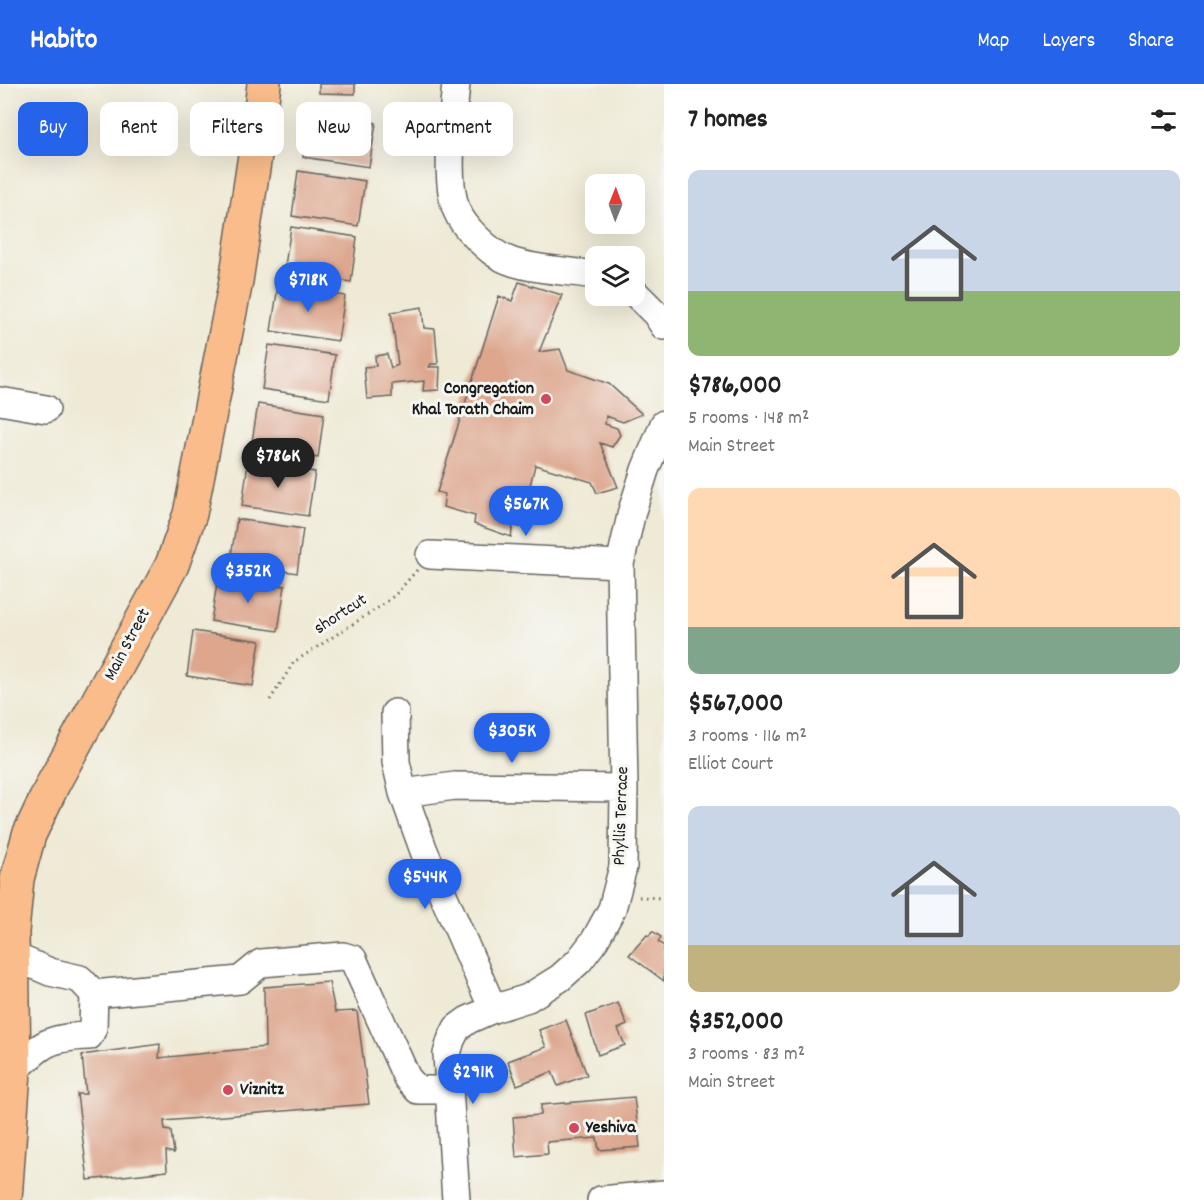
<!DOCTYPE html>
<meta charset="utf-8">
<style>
:root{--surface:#fff;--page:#f6f6f6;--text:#222;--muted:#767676;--accent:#2563eb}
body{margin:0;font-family:Dekko,sans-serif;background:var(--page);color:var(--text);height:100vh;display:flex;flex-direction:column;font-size:22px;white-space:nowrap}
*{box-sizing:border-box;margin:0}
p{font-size:20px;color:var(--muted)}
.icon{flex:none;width:33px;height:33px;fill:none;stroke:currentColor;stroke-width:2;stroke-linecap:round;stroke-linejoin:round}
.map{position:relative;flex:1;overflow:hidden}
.side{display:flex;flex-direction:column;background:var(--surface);width:540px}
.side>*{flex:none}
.banner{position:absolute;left:18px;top:18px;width:555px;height:54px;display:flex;gap:12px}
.needle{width:39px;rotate:1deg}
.tools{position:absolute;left:585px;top:90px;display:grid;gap:12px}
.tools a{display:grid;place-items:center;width:60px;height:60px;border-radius:12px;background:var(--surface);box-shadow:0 6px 24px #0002;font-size:30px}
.price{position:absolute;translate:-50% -51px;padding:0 14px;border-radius:21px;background:var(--accent);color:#fff;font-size:20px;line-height:39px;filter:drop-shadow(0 2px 3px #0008)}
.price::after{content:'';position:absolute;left:50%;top:36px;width:18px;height:14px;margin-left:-9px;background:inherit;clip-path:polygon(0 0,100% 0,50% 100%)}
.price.active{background:#222;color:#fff}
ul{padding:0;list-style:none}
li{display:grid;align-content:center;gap:12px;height:318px;padding:0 24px}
li span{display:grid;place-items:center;height:186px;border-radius:12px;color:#555}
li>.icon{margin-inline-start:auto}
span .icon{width:108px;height:108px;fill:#fffc;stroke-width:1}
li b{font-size:26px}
h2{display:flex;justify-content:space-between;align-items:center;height:72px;padding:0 24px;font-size:26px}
.pill{padding:0 21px;border-radius:12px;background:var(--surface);box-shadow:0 6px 24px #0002;font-size:21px;line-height:54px}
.pill.active{background:var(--accent);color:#fff}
header{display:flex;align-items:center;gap:36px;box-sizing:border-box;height:84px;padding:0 30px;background:var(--accent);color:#fff}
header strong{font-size:28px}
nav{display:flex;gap:33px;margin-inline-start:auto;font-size:21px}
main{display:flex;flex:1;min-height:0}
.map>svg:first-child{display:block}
.building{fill:#dda68d}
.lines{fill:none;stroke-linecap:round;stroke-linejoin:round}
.minor-casing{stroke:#66645d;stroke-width:30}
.major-casing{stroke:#66645d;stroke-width:36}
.path{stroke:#66645d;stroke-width:3;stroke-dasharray:1.5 4.5;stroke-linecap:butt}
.minor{stroke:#fff;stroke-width:27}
.major{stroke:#f9bc8a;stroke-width:33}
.poi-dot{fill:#d1495b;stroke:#f6f6f2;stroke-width:2}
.labels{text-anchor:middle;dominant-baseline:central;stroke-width:6;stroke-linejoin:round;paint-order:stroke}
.poi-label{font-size:18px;font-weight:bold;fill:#1c1c1c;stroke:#f6f6f2;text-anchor:start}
.street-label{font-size:18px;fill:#1c1c1c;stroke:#f6f6f2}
</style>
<header>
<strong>Habito</strong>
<nav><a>Map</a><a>Layers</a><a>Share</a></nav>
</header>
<main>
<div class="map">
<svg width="664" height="1116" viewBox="0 0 664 1116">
<rect width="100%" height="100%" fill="#f6f6f2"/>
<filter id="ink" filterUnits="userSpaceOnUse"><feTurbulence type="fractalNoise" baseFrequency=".0167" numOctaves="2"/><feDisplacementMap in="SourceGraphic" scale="12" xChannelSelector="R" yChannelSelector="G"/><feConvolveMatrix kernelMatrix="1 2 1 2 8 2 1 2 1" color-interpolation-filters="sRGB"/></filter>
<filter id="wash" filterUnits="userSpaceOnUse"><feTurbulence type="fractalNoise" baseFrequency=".008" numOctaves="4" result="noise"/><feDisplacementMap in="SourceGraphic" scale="24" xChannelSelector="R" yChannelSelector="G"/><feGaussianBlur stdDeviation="1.35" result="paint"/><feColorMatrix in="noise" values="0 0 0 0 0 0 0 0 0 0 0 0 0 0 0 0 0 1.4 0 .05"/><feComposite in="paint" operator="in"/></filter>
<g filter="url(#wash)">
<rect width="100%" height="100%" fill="#efead6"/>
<g id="blocks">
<!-- building -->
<path class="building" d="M319 0H355V10L319 9Z
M309 29 376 39 369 83 303 73Z
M298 87 365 97 358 142 292 132Z
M291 143 357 153 351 198 284 188Z
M519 198 562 211 539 268 560 265 568 286 609 300 642 330 623 338 606 332 605 340 617 344 620 351 612 363 600 359 618 403 597 409 592 398 535 381 520 443 513 441 511 453 474 440 475 432 443 423 445 410 437 408 499 212 512 217Z
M278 202 345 212 338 257 271 247Z
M422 223 424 244 435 245 438 280H431L429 283H440L439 306 423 307 424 297 392 300V313L367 315 364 283 376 282 375 272 387 270 391 284 398 281 391 228Z
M269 261 335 271 329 315 262 305Z
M258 320 324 330 318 374 251 364Z
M248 378 315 388 308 432 242 422Z
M237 435 303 445 297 489 230 479Z
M218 493 285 502 278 547 211 537Z
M193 547 260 557 253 602 187 592Z
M652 847 661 853 658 858 664 862V897L629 871 647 851 649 852Z
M329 898 335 928 357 927 369 1020 164 1037 165 1046 171 1047 174 1069 166 1067 167 1087 88 1096 77 1010H86L82 971 160 960 159 974 265 963 264 903Z
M618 919 627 941 618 945 625 961 598 971 586 931Z
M566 936 587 991 558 1002 552 988 517 1001 508 977 546 963 539 946Z
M634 1013 640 1063 599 1066 597 1054 547 1058 548 1070 516 1073 513 1033 541 1031V1021Z"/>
</g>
</g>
<g filter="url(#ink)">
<use href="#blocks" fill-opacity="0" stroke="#66645d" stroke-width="1.5"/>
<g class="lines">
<!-- minor casing -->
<g class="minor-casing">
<path id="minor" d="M456 0C453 34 444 97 457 127 461 137 469 146 476 153 486 163 496 172 510 177 534 186 569 187 596 191
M634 208 656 230 664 242
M0 317 46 325
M430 471 620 480
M395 629 396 678 403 709 424 767 493 925
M403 709 455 702 624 704
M13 872 50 888 80 895 94 910 93 944 89 952C49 953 41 960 14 987
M94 910 240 896 261 879 343 872 353 875 407 994 418 1006H449
M456 1116 447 970 451 956 457 944 468 936 493 925 528 914 560 894 579 877 595 856 612 825 623 783 624 704 620 480 632 427 645 386 664 340
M601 1116 664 1110"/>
</g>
<!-- major casing -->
<g class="major-casing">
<path id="major" d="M5 1116 14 987 12 848 17 795 29 751 53 700 172 481 190 430 236 197 257 58 264 0"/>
</g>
<!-- path -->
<path class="path" d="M270 616 294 578 384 520 396 510 417 486
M639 813 664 814"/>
<!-- minor -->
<use href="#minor" class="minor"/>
<!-- major -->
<use href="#major" class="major"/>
</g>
</g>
<!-- markers -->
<g class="poi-dot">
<circle cx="546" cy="315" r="6"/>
<circle cx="228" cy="1006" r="6"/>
<circle cx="574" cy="1044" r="6"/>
</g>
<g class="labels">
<!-- poi labels -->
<g class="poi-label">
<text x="534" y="305" text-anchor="end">Congregation<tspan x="534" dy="21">Khal Torath Chaim</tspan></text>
<text x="240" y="1006">Viznitz</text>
<text x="586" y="1044">Yeshiva</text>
</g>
<!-- street labels -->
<g class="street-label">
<text transform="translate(341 531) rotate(-33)">shortcut</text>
<text transform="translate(128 561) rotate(-62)">Main Street</text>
<text transform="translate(622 732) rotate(-88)">Phyllis Terrace</text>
</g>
</g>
</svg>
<div class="tools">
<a><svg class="needle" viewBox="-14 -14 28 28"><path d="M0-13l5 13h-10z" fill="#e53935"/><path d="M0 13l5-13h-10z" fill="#767676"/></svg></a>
<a><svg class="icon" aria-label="layers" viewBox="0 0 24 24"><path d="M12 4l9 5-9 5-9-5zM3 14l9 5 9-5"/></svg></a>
</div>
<b class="price" style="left:308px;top:229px">$718K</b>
<b class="price active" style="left:278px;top:405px">$786K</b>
<b class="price" style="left:526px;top:453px">$567K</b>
<b class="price" style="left:248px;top:520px">$352K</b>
<b class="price" style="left:512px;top:680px">$305K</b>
<b class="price" style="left:425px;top:826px">$544K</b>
<b class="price" style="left:473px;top:1021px">$291K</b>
<div class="banner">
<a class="pill active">Buy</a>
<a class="pill">Rent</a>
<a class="pill">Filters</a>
<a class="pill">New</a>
<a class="pill">Apartment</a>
</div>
</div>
<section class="side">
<h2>7 homes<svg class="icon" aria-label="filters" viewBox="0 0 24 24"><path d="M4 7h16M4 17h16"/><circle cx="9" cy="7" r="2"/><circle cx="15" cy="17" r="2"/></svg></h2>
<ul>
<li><span style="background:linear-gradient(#c9d6e8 65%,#8fb573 0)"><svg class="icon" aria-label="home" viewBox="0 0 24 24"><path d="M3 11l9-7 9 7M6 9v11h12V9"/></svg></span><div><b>$786,000</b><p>5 rooms · 148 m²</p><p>Main Street</p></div></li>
<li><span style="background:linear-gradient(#ffd9b3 75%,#7fa58c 0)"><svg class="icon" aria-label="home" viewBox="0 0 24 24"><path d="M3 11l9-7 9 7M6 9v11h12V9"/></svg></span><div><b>$567,000</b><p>3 rooms · 116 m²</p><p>Elliot Court</p></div></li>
<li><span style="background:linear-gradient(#c9d6e8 75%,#c2b280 0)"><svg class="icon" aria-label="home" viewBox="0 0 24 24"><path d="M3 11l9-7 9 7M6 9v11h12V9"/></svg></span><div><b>$352,000</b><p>3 rooms · 83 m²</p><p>Main Street</p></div></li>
</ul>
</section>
</main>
